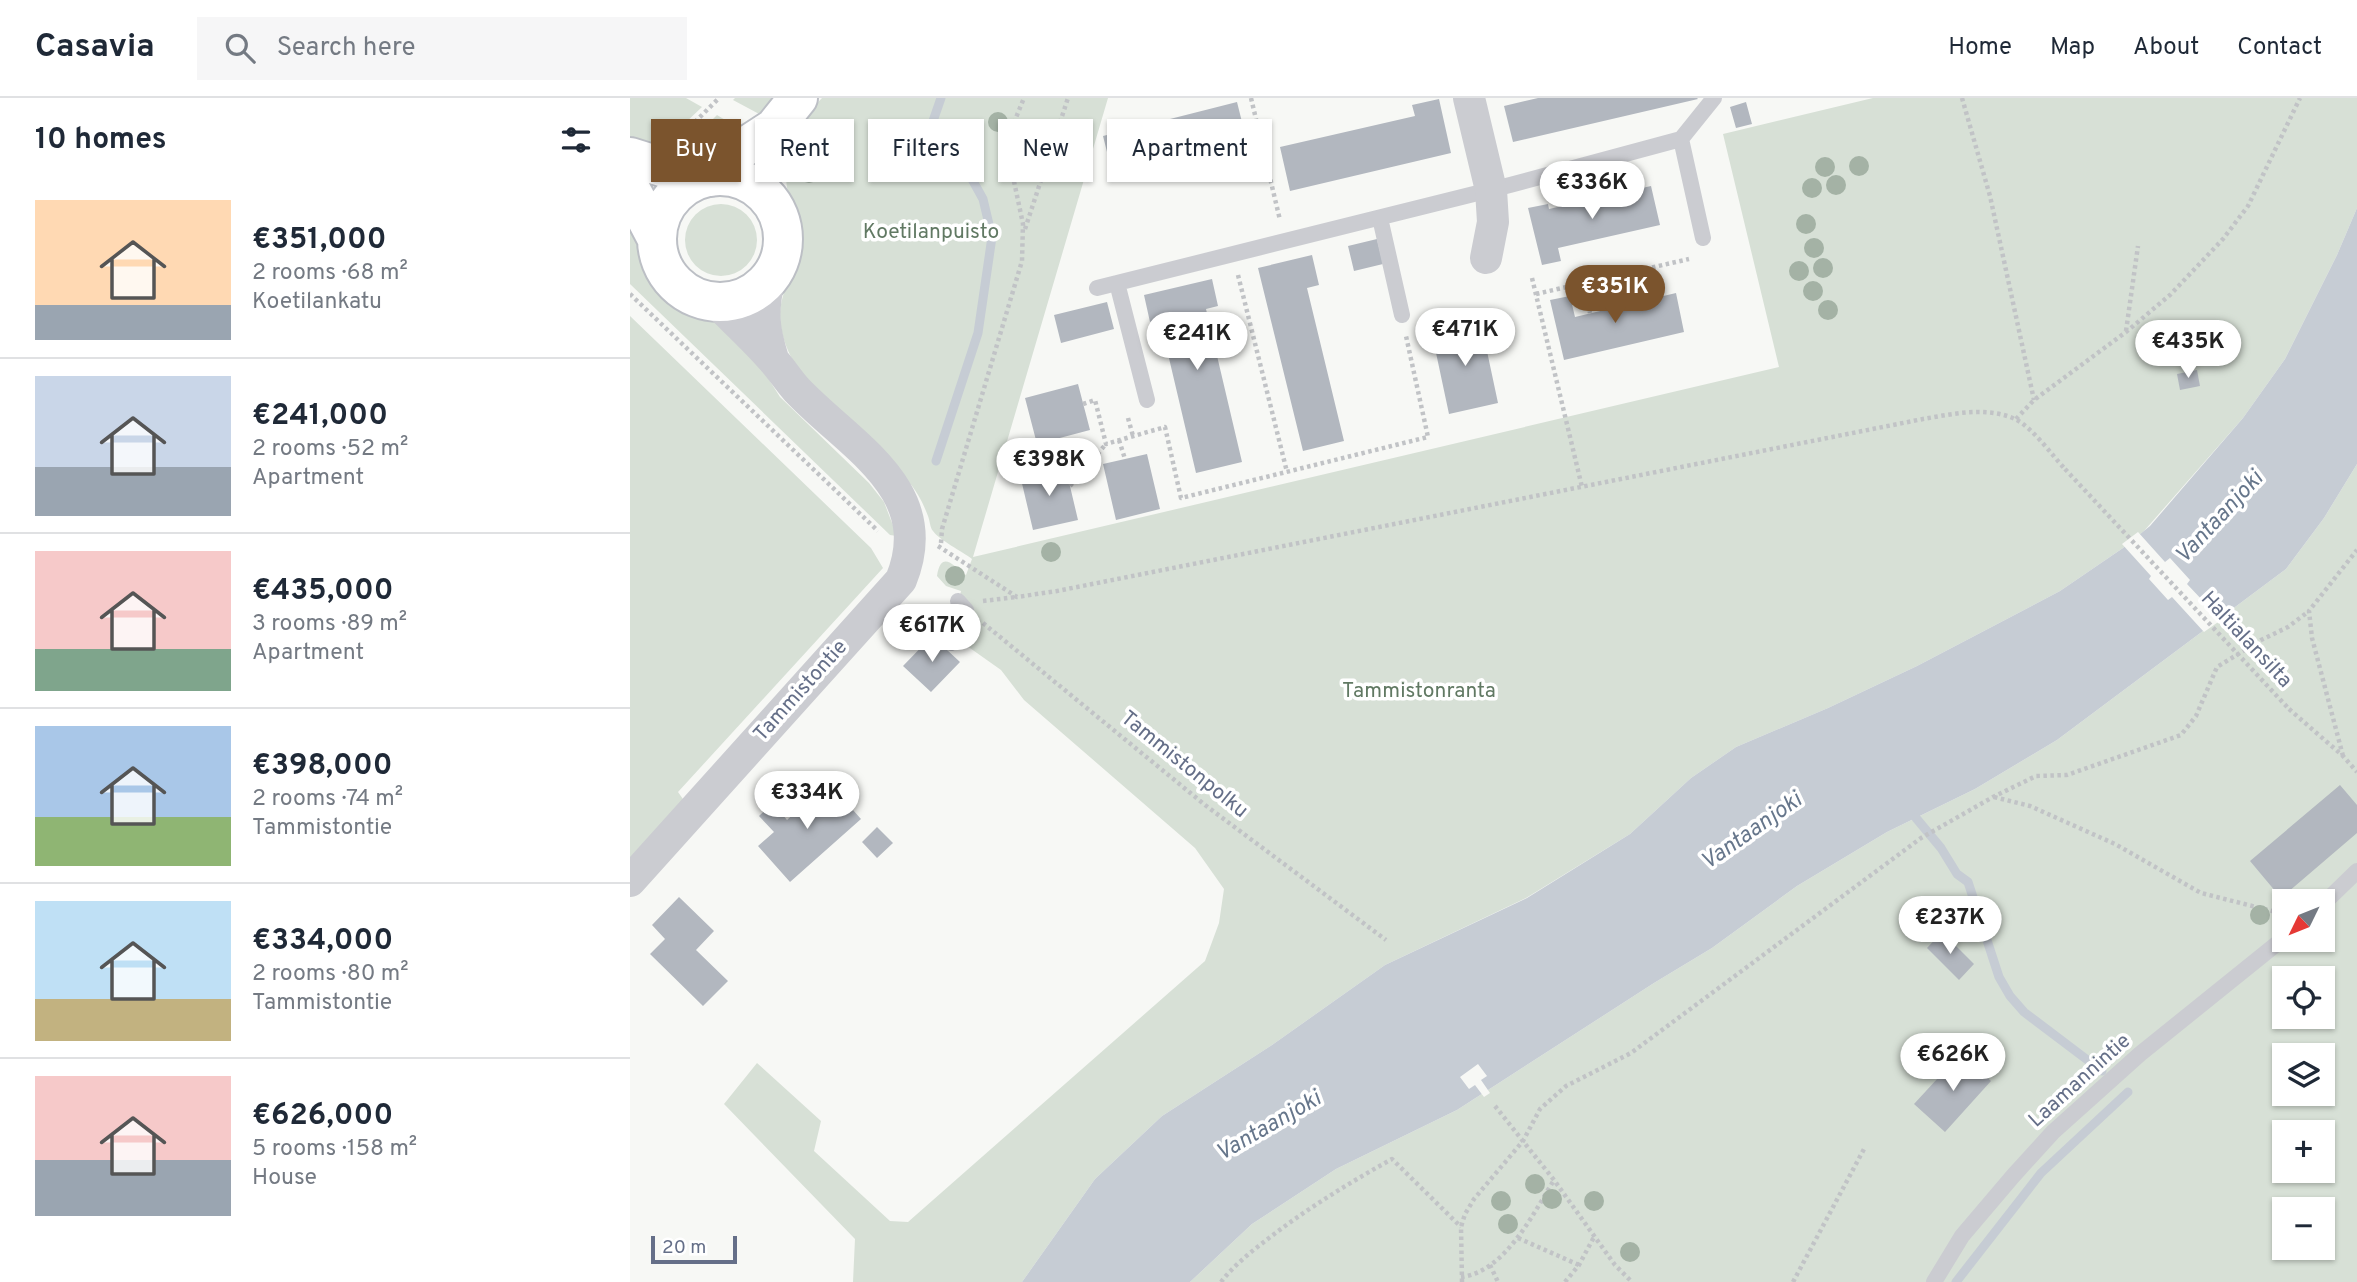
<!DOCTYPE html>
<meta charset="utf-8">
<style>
:root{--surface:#fff;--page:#f6f6f7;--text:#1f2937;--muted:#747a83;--line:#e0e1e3;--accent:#7b542d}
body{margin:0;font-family:Overpass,sans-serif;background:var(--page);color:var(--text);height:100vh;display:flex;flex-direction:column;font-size:26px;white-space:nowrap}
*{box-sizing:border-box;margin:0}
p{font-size:23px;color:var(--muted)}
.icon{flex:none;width:38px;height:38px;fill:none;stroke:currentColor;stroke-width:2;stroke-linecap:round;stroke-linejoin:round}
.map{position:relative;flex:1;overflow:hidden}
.details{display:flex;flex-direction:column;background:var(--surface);width:630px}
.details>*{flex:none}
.guide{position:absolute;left:21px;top:21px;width:665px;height:63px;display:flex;gap:14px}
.needle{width:46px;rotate:227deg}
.controls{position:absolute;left:1642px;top:791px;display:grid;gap:14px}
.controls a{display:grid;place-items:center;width:63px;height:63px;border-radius:0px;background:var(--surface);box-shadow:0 2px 5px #0004;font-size:35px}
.scale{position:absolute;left:21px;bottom:18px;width:86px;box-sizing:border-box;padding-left:7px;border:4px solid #656f88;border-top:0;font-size:19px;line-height:24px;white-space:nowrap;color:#656f88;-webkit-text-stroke:5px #fff;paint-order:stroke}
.price{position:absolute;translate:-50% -60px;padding:0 16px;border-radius:24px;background:#fff;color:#222;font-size:23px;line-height:46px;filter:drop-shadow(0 2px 4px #0008)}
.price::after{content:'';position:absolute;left:50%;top:42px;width:21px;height:16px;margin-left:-10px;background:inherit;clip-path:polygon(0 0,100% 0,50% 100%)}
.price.selected{background:var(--accent);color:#fff}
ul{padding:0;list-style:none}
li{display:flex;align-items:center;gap:21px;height:175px;padding:0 35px}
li+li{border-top:2px solid var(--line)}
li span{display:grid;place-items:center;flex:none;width:196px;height:140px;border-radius:0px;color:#555}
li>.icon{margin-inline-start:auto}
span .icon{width:84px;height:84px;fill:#fffc;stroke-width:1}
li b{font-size:30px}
h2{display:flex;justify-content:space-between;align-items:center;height:84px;padding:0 35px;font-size:30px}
.chip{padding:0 24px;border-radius:0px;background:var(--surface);box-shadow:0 2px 5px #0004;font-size:24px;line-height:63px}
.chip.selected{background:var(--accent);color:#fff}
header{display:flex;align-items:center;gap:42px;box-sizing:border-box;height:98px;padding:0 35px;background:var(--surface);border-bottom:2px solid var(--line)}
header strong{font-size:33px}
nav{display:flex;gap:38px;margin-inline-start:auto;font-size:24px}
.search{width:490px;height:63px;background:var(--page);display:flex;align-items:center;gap:18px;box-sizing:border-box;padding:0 24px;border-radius:0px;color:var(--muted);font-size:26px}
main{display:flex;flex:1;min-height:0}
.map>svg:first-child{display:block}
.green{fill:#d7e0d6;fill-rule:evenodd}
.water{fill:#c6ccd4}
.pier{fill:#f7f8f5}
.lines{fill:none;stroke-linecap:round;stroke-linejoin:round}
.stream{stroke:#c6ccd4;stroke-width:9}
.building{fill:#b2b7bf}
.secondary-casing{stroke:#bcbfc5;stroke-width:42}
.path{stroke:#c1c3c6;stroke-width:4.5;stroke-dasharray:3.5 3.5;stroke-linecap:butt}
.lane{stroke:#cbccd1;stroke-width:16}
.street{stroke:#cbccd1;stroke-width:32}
.secondary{stroke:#fff;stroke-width:38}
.path-bridge{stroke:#c1c3c6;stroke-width:4.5;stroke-dasharray:3.5 3.5;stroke-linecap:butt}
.tree{fill:#a4b2a5}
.labels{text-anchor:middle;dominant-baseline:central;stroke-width:7;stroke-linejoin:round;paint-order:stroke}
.park-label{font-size:21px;fill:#617963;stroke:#fff}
.street-label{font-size:21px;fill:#656f88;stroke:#fff}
.water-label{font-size:23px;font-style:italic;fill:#66768b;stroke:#fff}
</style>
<header>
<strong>Casavia</strong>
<div class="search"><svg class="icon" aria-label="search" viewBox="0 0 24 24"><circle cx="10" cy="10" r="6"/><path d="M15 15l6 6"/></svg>Search here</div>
<nav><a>Home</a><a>Map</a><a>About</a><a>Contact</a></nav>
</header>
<main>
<section class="details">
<h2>10 homes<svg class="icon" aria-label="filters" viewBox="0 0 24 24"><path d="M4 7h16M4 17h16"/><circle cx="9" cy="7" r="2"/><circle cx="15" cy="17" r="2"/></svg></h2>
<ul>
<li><span style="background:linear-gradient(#ffd9b3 75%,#9aa5b1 0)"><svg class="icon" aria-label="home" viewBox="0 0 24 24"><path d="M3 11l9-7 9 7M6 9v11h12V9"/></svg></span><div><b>€351,000</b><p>2 rooms · 68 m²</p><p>Koetilankatu</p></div></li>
<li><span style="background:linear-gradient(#c9d6e8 65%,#9aa5b1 0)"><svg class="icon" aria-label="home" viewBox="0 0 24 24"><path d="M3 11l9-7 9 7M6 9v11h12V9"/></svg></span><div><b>€241,000</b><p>2 rooms · 52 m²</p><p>Apartment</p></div></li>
<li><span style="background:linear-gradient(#f6c9c9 70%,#7fa58c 0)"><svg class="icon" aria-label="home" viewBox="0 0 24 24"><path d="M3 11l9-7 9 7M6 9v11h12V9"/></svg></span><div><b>€435,000</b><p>3 rooms · 89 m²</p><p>Apartment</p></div></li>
<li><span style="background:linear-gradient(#a9c7e8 65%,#8fb573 0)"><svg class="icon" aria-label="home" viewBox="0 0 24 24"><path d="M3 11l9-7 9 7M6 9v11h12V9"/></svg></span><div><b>€398,000</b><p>2 rooms · 74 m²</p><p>Tammistontie</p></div></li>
<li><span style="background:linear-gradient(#bfe0f5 70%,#c2b280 0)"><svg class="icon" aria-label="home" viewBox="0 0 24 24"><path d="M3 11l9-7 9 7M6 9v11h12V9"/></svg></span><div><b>€334,000</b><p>2 rooms · 80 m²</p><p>Tammistontie</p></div></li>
<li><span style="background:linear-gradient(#f6c9c9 60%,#9aa5b1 0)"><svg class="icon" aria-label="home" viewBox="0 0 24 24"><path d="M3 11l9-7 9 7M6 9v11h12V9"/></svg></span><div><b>€626,000</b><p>5 rooms · 158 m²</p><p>House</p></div></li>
</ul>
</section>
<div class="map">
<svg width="1727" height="1184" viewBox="0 0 1727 1184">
<rect width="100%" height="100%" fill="#f7f8f5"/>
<!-- green -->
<path class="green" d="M0 0H56L72 9 33 46 25 47 0 38Z
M105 0H147L131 17 103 2Z
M192 0H478L343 459 1149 269 1093 36 1243 0H1727V110L1707 157 1655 261 1613 320 1514 433 1493 450 1430 493 1287 568 1198 610 1106 649 1061 680 1000 736 896 800 755 867 642 947 532 1018 465 1081 392 1184H223L225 1141 94 1006 127 965 191 1023 184 1053 260 1123 278 1124 575 863 589 825 594 791 565 750 394 602 371 572 330 543 351 528 328 506 331 493 316 488 307 478C311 451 324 468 336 477L342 461C333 454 308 441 303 433 300 430 300 423 298 418 293 405 287 393 277 382 237 334 162 294 151 229 145 194 170 172 168 142 167 126 161 111 158 95 150 58 168 26 192 0Z
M87 17 112 32C91 46 73 58 46 58Z
M55 142a36 36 0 1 1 72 0a36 36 0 1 1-72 0Z
M0 109 21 177 32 192 43 203 61 214 96 229 126 261 150 299 239 385 254 404 267 438 260 437 0 186Z
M0 218 241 450 253 470 48 694 67 721 0 795Z
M1727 366V1184H560L622 1126 706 1071 827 1012 1024 885 1082 850 1167 788 1257 734 1345 691 1427 642 1656 471 1694 420ZM1654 803H1692V842H1654ZM1654 880H1692V919H1654ZM1654 957H1692V996H1654ZM1654 1034H1692V1073H1654ZM1654 1111H1692V1150H1654Z"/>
<!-- water -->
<path class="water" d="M1727 110V366L1694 420 1656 471 1427 642 1345 691 1257 734 1167 788 1082 850 1024 885 827 1012 706 1071 622 1126 560 1184H392L465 1081 532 1018 642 947 755 867 897 800 1000 736 1061 680 1106 649 1198 610 1287 568 1430 493 1493 450 1520 428 1613 320 1655 261 1707 157Z"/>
<!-- pier -->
<path class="pier" d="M1508 434 1535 464 1540 460 1560 482 1557 486 1591 522 1574 534 1542 499 1538 502 1519 481 1521 478 1492 446Z
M848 966 857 978 851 982 860 995 854 999 845 987 839 991 830 979Z"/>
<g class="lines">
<!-- stream -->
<path class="stream" d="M306 363 348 235 362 139 353 101 338 74 304 34 303 23 311 0
M1286 720 1311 750 1327 776 1338 784 1369 879 1380 898 1394 914 1472 973
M1326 1184 1411 1075 1498 994"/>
</g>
<!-- building -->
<path class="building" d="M908 0H1067L1068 1 883 44 874 8Z
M809 1 821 55 660 93 650 49 785 18 782 7Z
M607 4 618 48 484 82 473 38Z
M1116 4 1122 26 1106 30 1100 9Z
M1021 88 1030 127 928 150 931 163 912 167 898 110 918 106 919 111Z
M747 141 753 166 724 173 718 148Z
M682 157 689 187 677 190 714 343 673 353 628 170Z
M582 181 588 208 576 211 612 364 566 375 530 222 520 224 514 197Z
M1046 195 1054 234 934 262 920 202 940 198 945 219Z
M477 204 484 231 431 245 424 217Z
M851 225 868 305 819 316 802 236Z
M1567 272 1570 288 1550 292 1547 276Z
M448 286 460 332 407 346 395 300Z
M517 356 530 411 486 422 473 366Z
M435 367 448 422 403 432 390 377Z
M302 538 330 564 301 594 273 568Z
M198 684 231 721 160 784 128 748 144 734 129 718 143 705 157 722Z
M1710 687 1727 707V735L1651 800 1620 763Z
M247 729 263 745 247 760 232 744Z
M49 799 84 833 66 852 98 883 73 908 20 856 35 841 22 827Z
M1312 834 1344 866 1329 882 1297 850Z
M1331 955 1361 983 1315 1034 1284 1006Z"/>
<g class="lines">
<!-- secondary casing -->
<g class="secondary-casing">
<path id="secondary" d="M0 59 70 81
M27 141a63 63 0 1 1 126 0a63 63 0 1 1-126 0Z
M81 79 101 58 144 30 168 0
M0 90 27 141"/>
</g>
<!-- path -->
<path class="path" d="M621 0 650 122
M1332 0 1360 98 1404 302
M50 39 89 0
M995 79 998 93
M958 89 960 102
M931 96 934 108
M395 131 438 0
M1018 171 1024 200
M608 177 657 374
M987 178 994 207
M902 180 952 389
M953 186 960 215
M0 196 248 433
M906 196 1059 161
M1496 233 1508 148
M453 306 465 302 476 346 535 329 551 400 798 339 776 238
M498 320 503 338
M1386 321 1404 302 1496 234 1540 197 1593 141 1618 108 1670 0
M489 342 495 361
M440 388 476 346
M311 445 312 431 392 163 393 126 378 55 383 27 394 0
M308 448 387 499 427 493 1293 321C1323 316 1356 308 1385 321 1402 329 1422 357 1435 371
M353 503 386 499
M353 525 575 707 756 842
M1659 611 1713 658 1727 674
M1713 658 1682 540 1679 513 1727 452
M1364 699 1400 708 1485 746 1571 795 1654 816
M865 1008 924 1082 985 1167 1002 1184
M888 1140 949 1167
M860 1167 868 1184
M831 1179C875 1174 903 1116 924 1082
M591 1184C604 1167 622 1153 639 1140 678 1110 719 1085 762 1061L831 1129
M832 1184 831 1129 835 1116 844 1101 893 1043 910 1011 936 988 1001 955 1291 740 1363 699 1406 678 1437 677 1551 637 1566 618 1587 569 1631 542 1658 529 1679 513
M935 1184 949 1167 964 1139
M1163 1184 1234 1051"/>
<!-- lane -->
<path class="lane" d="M1051 41 1073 140
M750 120 772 217
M487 185 517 302
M467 190 880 87 1051 41 1084 0
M321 545 336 512 328 503
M1692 807 1727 773
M1304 1184 1332 1138 1383 1078 1423 1034 1510 956 1654 840"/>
<!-- street -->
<path class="street" d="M839 0 861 92 863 124 856 160
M139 181C132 214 133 229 143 261
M0 783 271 482C308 391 220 348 167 292 158 282 152 272 143 262 126 242 106 224 87 205"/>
<!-- secondary -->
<use href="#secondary" class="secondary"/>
<!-- path-bridge -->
<path class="path-bridge" d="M1435 371 1659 611"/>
</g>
<!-- trees -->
<g class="tree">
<circle cx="368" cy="24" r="10"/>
<circle cx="191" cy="35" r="10"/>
<circle cx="405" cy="46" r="10"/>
<circle cx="1229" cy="68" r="10"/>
<circle cx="1195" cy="69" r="10"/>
<circle cx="179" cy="75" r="10"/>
<circle cx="1206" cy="87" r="10"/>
<circle cx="1182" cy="90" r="10"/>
<circle cx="1176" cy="126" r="10"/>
<circle cx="1184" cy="150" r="10"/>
<circle cx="1193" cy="170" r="10"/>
<circle cx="1169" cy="173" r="10"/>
<circle cx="1183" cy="193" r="10"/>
<circle cx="1198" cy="212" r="10"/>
<circle cx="421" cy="454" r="10"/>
<circle cx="325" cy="478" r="10"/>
<circle cx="1630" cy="817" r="10"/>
<circle cx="905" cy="1086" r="10"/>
<circle cx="922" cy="1101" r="10"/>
<circle cx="871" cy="1103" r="10"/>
<circle cx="964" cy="1103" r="10"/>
<circle cx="878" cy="1126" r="10"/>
<circle cx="1000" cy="1154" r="10"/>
</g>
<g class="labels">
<!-- park labels -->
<g class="park-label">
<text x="301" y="134">Koetilanpuisto</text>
<text x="789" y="593">Tammistonranta</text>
</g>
<!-- street labels -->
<g class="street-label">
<text transform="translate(1616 542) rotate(47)">Haltialansilta</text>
<text transform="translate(171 593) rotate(-48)">Tammistontie</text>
<text transform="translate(554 667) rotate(39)">Tammistonpolku</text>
<text transform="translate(1450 983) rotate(-42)">Laamannintie</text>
</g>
<!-- water labels -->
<g class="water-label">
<text transform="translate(1590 420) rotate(-47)">Vantaanjoki</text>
<text transform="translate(1122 734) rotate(-35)">Vantaanjoki</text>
<text transform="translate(639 1029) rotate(-30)">Vantaanjoki</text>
</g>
</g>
</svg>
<div class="controls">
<a><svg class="needle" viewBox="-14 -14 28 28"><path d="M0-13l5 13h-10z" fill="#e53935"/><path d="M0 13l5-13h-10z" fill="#747a83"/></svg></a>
<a><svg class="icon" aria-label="locate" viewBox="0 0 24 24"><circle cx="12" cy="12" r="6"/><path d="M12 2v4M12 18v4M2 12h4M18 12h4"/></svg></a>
<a><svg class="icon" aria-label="layers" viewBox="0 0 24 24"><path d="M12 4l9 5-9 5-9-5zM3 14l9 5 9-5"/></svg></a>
<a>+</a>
<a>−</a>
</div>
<div class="scale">20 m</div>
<b class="price" style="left:962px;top:123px">€336K</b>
<b class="price selected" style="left:985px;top:227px">€351K</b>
<b class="price" style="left:835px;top:270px">€471K</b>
<b class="price" style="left:567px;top:274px">€241K</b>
<b class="price" style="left:1558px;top:282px">€435K</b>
<b class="price" style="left:419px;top:400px">€398K</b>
<b class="price" style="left:302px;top:566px">€617K</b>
<b class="price" style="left:177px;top:733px">€334K</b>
<b class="price" style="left:1320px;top:858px">€237K</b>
<b class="price" style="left:1323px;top:995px">€626K</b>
<div class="guide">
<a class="chip selected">Buy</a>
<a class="chip">Rent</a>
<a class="chip">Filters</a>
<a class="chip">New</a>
<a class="chip">Apartment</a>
</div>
</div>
</main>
